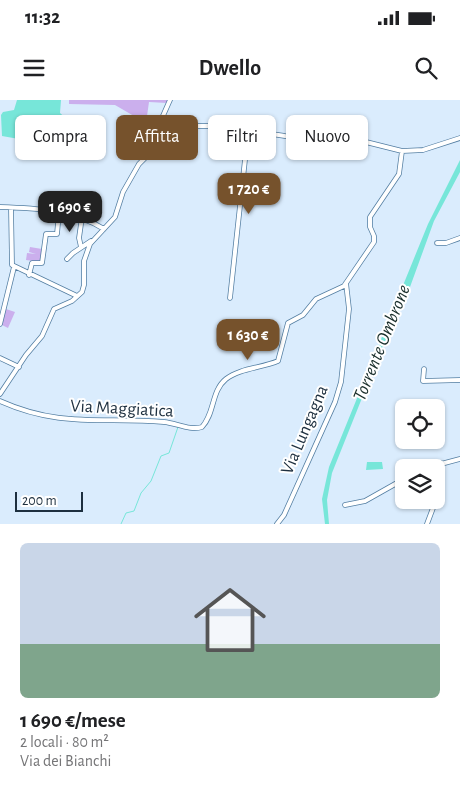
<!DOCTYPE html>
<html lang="it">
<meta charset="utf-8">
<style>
:root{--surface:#fff;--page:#f6f6f6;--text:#202124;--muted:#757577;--accent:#76522c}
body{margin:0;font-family:"Alegreya Sans",sans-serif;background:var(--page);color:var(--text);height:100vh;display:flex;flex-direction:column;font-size:19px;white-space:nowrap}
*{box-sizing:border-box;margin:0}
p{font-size:16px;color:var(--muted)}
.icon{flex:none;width:28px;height:28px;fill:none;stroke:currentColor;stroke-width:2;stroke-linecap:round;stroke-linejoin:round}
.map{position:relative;height:424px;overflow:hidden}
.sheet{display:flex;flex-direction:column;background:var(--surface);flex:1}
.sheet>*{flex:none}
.hud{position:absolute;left:15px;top:15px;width:430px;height:45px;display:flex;gap:10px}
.controls{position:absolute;left:395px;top:299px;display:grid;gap:10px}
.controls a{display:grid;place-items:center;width:50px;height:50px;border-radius:8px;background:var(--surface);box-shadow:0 1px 4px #0004;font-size:25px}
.scale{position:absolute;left:15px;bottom:12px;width:68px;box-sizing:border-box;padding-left:5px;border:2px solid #1d2f3f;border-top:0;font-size:14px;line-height:18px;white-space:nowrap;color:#1d2f3f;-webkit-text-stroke:4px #fff;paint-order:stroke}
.price{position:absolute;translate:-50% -42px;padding:0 11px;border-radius:10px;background:var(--accent);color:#fff;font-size:16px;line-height:32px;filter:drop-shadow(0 1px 2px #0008)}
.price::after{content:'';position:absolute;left:50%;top:30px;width:15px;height:11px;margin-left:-8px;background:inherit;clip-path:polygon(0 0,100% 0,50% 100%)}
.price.current{background:#222;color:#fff}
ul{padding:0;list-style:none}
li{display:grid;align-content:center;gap:10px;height:265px;padding:0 20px}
li span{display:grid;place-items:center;height:155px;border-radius:8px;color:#555}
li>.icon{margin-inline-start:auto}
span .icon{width:90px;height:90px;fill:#fffc;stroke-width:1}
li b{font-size:21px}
.chip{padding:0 18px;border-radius:8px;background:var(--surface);box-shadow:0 1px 4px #0004;font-size:18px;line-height:45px}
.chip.current{background:var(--accent);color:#fff}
.status{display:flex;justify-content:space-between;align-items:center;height:35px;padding:0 25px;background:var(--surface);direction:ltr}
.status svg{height:14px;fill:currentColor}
header{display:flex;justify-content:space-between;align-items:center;height:65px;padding:0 20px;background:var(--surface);font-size:22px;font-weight:700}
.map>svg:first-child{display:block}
.green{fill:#cbafed}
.water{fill:#77e6d9}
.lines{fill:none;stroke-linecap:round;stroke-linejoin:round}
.stream{stroke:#77e6d9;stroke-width:1}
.minor-casing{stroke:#537ea2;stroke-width:5.5}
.minor{stroke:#fff;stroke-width:4}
.labels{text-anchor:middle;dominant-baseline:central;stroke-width:4;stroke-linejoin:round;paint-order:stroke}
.street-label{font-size:18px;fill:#1d2f3f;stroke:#fff}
.water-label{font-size:19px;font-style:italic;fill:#192e2b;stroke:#fff}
</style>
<div class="status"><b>11:32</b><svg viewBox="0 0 49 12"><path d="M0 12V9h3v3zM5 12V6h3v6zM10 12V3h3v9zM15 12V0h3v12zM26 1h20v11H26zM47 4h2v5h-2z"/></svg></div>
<header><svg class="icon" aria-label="menu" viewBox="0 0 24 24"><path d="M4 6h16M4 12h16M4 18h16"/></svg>Dwello<svg class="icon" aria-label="search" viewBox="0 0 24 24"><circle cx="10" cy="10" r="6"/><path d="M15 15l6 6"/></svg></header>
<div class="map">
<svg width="460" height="424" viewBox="0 0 460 424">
<rect width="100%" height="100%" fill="#daecfd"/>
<!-- green -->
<path class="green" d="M69 0H169L167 3 149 2 146 23 115 5 69 4Z
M30 147 42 149 40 162 26 160 27 153 36 154 29 152Z
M6 209 15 212 8 228 0 224Z"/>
<!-- water -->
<path class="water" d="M17 0H61L60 13 71 23 69 36 64 47 2 36 1 15 3 12 14 10Z
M460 60V72L434 121 410 187 382 248 332 373 327 400 329 424H325L322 399 329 367 428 124Z
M367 362H382L383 369 366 370Z"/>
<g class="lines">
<!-- stream -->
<path class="stream" d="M121 424 126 413 134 411 141 393 151 381 161 356 169 353 178 327"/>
<!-- minor casing -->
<g class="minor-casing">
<path id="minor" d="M151 52 158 27 170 0
M0 107C35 108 74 110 104 129
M11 108 12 165 77 196
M437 143H446L460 138
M81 147 79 138 82 117
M67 159 73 153 91 141
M29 175 32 163H42L46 134H57L59 112
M230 198 248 32
M0 224 14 167
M0 258 19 267
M424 269 423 281 460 280
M0 294 26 255 42 236 54 209 72 201 82 192 84 185V161L90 144 115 117 123 92 139 64 150 53 186 34 196 26H219L285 36 346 37 402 51 423 50 460 38
M0 301C60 328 102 317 164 322 176 323 190 331 202 327 215 313 211 291 226 279 240 268 262 268 278 261L288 223 303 215 316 199 344 186 374 142V136L370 127V117L399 74 402 51
M426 368 460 359
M436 396 441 363
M345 405 365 401 404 379
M277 424 284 415 335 302 341 282 349 209 346 183
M427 424 436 400"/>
</g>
<!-- minor -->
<use href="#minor" class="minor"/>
</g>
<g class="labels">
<!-- street labels -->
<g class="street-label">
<text transform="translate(122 309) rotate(3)">Via Maggiatica</text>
<text transform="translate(305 330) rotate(-67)">Via Lungagna</text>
</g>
<!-- water labels -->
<g class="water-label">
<text transform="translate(382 243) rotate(-68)">Torrente Ombrone</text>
</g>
</g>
</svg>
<div class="controls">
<a><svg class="icon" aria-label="locate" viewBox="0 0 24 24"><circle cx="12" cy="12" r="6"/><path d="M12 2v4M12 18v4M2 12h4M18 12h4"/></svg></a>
<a><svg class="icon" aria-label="layers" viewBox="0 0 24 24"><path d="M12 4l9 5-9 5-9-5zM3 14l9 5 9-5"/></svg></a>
</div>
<div class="scale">200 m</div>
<b class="price" style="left:249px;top:115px">1 720 €</b>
<b class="price current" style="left:70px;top:133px">1 690 €</b>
<b class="price" style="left:248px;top:261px">1 630 €</b>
<div class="hud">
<a class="chip">Compra</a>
<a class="chip current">Affitta</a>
<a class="chip">Filtri</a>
<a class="chip">Nuovo</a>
</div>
</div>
<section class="sheet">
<ul>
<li><span style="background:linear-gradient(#c9d6e8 65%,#7fa58c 0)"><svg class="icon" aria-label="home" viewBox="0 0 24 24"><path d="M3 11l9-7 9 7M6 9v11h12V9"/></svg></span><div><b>1 690 €/mese</b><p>2 locali · 80 m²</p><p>Via dei Bianchi</p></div></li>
</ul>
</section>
